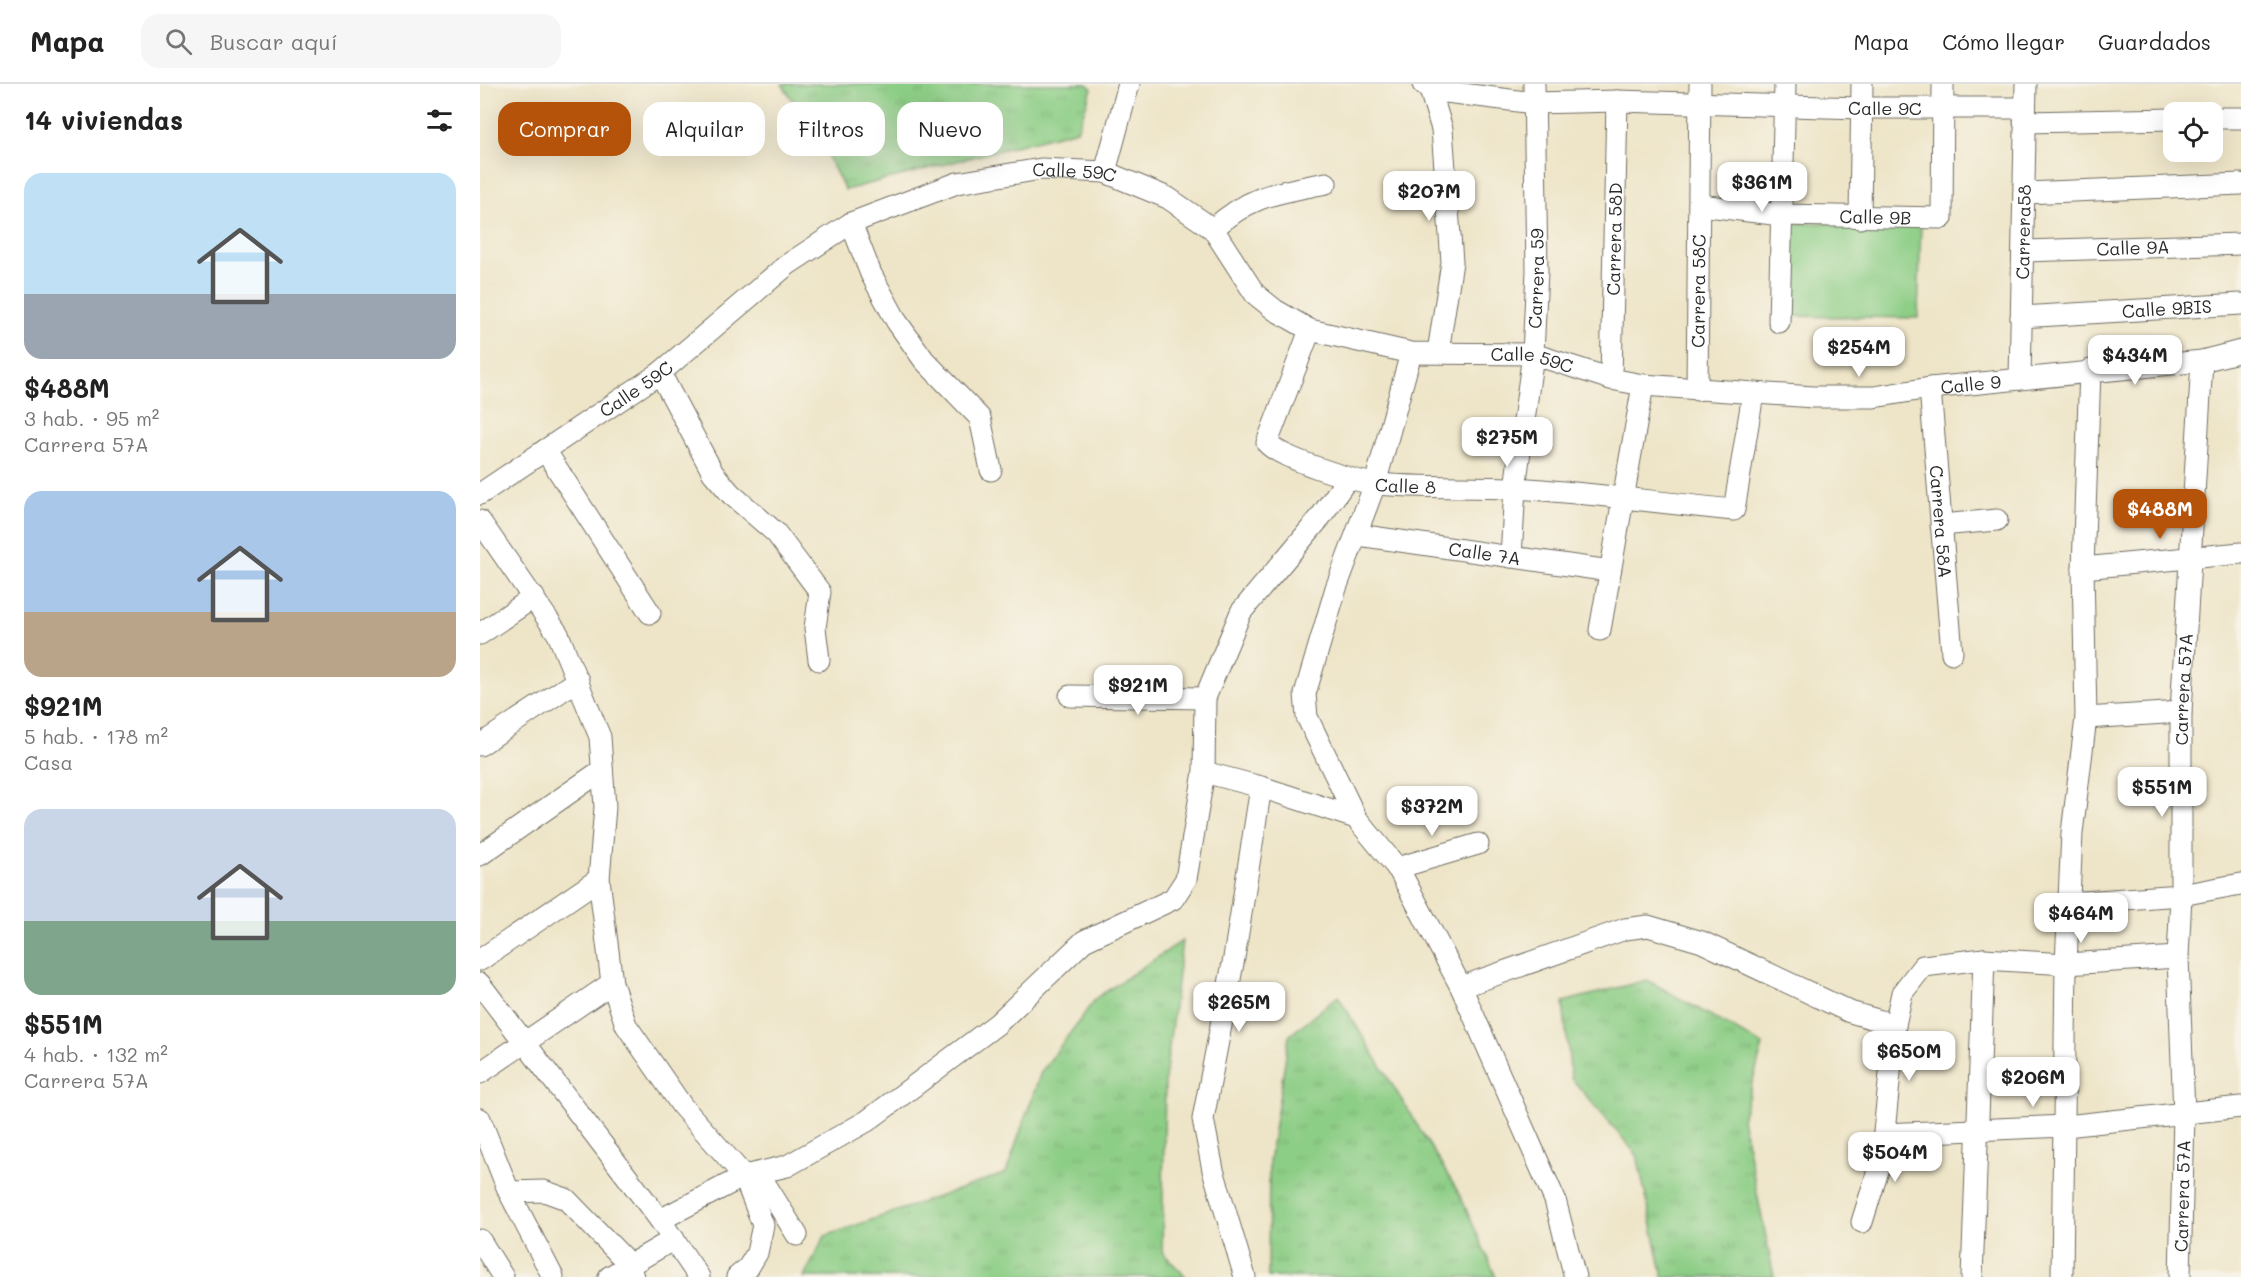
<!DOCTYPE html>
<html lang="es">
<meta charset="utf-8">
<style>
:root{--surface:#fff;--page:#f6f6f6;--text:#222;--muted:#767676;--line:#e0e0e0;--accent:#b45309}
body{margin:0;font-family:Mali,sans-serif;background:var(--page);color:var(--text);height:100vh;display:flex;flex-direction:column;font-size:22px;white-space:nowrap}
*{box-sizing:border-box;margin:0}
p{font-size:20px;color:var(--muted)}
.icon{flex:none;width:33px;height:33px;fill:none;stroke:currentColor;stroke-width:2;stroke-linecap:round;stroke-linejoin:round}
.map{position:relative;flex:1;overflow:hidden}
.details{display:flex;flex-direction:column;background:var(--surface);width:480px}
.details>*{flex:none}
.top-card{position:absolute;left:18px;top:18px;width:570px;height:54px;display:flex;gap:12px}
.buttons{position:absolute;left:1683px;top:18px;display:grid;gap:12px}
.buttons a{display:grid;place-items:center;width:60px;height:60px;border-radius:12px;background:var(--surface);box-shadow:0 6px 24px #0002;font-size:30px}
.price{position:absolute;translate:-50% -51px;padding:0 14px;border-radius:12px;background:#fff;color:#222;font-size:20px;line-height:39px;filter:drop-shadow(0 2px 3px #0008)}
.price::after{content:'';position:absolute;left:50%;top:36px;width:18px;height:14px;margin-left:-9px;background:inherit;clip-path:polygon(0 0,100% 0,50% 100%)}
.price.on{background:var(--accent);color:#fff}
ul{padding:0;list-style:none}
li{display:grid;align-content:center;gap:12px;height:318px;padding:0 24px}
li span{display:grid;place-items:center;height:186px;border-radius:18px;color:#555}
li>.icon{margin-inline-start:auto}
span .icon{width:108px;height:108px;fill:#fffc;stroke-width:1}
li b{font-size:26px}
h2{display:flex;justify-content:space-between;align-items:center;height:72px;padding:0 24px;font-size:26px}
.chip{padding:0 21px;border-radius:18px;background:var(--surface);box-shadow:0 6px 24px #0002;font-size:21px;line-height:54px}
.chip.on{background:var(--accent);color:#fff}
header{display:flex;align-items:center;gap:36px;box-sizing:border-box;height:84px;padding:0 30px;background:var(--surface);border-bottom:2px solid var(--line)}
header strong{font-size:28px}
nav{display:flex;gap:33px;margin-inline-start:auto;font-size:21px}
.search{width:420px;height:54px;background:var(--page);display:flex;align-items:center;gap:15px;box-sizing:border-box;padding:0 21px;border-radius:18px;color:var(--muted);font-size:22px}
main{display:flex;flex:1;min-height:0}
.map>svg:first-child{display:block}
.grass{fill:url(#grass-tufts);stroke:#5c7c58;stroke-width:1.5}
.pitch{fill:#8dce86;stroke:#5c7c58;stroke-width:1.5}
.lines{fill:none;stroke-linecap:round;stroke-linejoin:round}
.minor-casing{stroke:#6f6c62;stroke-width:23}
.minor{stroke:#fff;stroke-width:21}
.labels{text-anchor:middle;dominant-baseline:central;stroke-width:5;stroke-linejoin:round;paint-order:stroke}
.street-label{font-size:18px;fill:#2b2b2b;stroke:#f7f3e8}
</style>
<header>
<strong>Mapa</strong>
<div class="search"><svg class="icon" aria-label="search" viewBox="0 0 24 24"><circle cx="10" cy="10" r="6"/><path d="M15 15l6 6"/></svg>Buscar aquí</div>
<nav><a>Mapa</a><a>Cómo llegar</a><a>Guardados</a></nav>
</header>
<main>
<section class="details">
<h2>14 viviendas<svg class="icon" aria-label="filters" viewBox="0 0 24 24"><path d="M4 7h16M4 17h16"/><circle cx="9" cy="7" r="2"/><circle cx="15" cy="17" r="2"/></svg></h2>
<ul>
<li><span style="background:linear-gradient(#bfe0f5 65%,#9aa5b1 0)"><svg class="icon" aria-label="home" viewBox="0 0 24 24"><path d="M3 11l9-7 9 7M6 9v11h12V9"/></svg></span><div><b>$488M</b><p>3 hab. · 95 m²</p><p>Carrera 57A</p></div></li>
<li><span style="background:linear-gradient(#a9c7e8 65%,#b9a48a 0)"><svg class="icon" aria-label="home" viewBox="0 0 24 24"><path d="M3 11l9-7 9 7M6 9v11h12V9"/></svg></span><div><b>$921M</b><p>5 hab. · 178 m²</p><p>Casa</p></div></li>
<li><span style="background:linear-gradient(#c9d6e8 60%,#7fa58c 0)"><svg class="icon" aria-label="home" viewBox="0 0 24 24"><path d="M3 11l9-7 9 7M6 9v11h12V9"/></svg></span><div><b>$551M</b><p>4 hab. · 132 m²</p><p>Carrera 57A</p></div></li>
</ul>
</section>
<div class="map">
<svg width="1761" height="1193" viewBox="0 0 1761 1193">
<defs>
<pattern id="grass-tufts" width="24" height="20" patternUnits="userSpaceOnUse" patternTransform="scale(1.5)"><rect width="24" height="20" fill="#8dce86"/><path d="M3 7l-1-3M5 7V3M7 7l1-3M15 17l-1-3M17 17v-4M19 17l1-3" fill="none" stroke="#7ab174"/></pattern>
</defs>
<rect width="100%" height="100%" fill="#f7f3e8"/>
<filter id="ink" filterUnits="userSpaceOnUse"><feTurbulence type="fractalNoise" baseFrequency=".0167" numOctaves="2"/><feDisplacementMap in="SourceGraphic" scale="12" xChannelSelector="R" yChannelSelector="G"/><feConvolveMatrix kernelMatrix="1 2 1 2 8 2 1 2 1" color-interpolation-filters="sRGB"/></filter>
<filter id="wash" filterUnits="userSpaceOnUse"><feTurbulence type="fractalNoise" baseFrequency=".008" numOctaves="4" result="noise"/><feDisplacementMap in="SourceGraphic" scale="24" xChannelSelector="R" yChannelSelector="G"/><feGaussianBlur stdDeviation="1.35" result="paint"/><feColorMatrix in="noise" values="0 0 0 0 0 0 0 0 0 0 0 0 0 0 0 0 0 1.4 0 .05"/><feComposite in="paint" operator="in"/></filter>
<g filter="url(#wash)">
<rect width="100%" height="100%" fill="#eee5c8"/>
<!-- grass -->
<path class="grass" d="M302 0H607L612 5 597 46 365 106 343 63Z
M702 857 685 996 682 1168 706 1193H324L345 1152 526 1089 561 988 616 914Z
M1167 896 1283 961 1262 1035 1294 1193H1183L1157 1071 1091 994 1083 918Z
M858 912 980 1111 1016 1193H788L789 1078 809 952Z"/>
<!-- pitch -->
<path class="pitch" d="M1441 137 1438 234 1303 232 1302 140Z"/>
</g>
<g filter="url(#ink)">
<g class="lines">
<!-- minor casing -->
<g class="minor-casing">
<g id="minor">
<path id="s1" d="M943 0 950 6 1054 19 1137 17 1382 24H1545"/>
<path d="M950 6 962 45 972 178 958 268"/>
<path d="M1732 34H1761"/>
<path d="M1544 38 1694 35"/>
<path d="M625 88 649 0"/>
<path d="M1544 109 1761 100"/>
<path id="s2" d="M1220 121 1301 131 1462 134 1463 0"/>
<path d="M1380 134 1382 0"/>
<path d="M371 139 391 190 417 238 444 276 500 334 511 386"/>
<path d="M733 145C772 110 797 109 846 99"/>
<path id="s3" d="M1543 167 1761 160"/>
<path id="s4" d="M1541 233 1761 220"/>
<path d="M1299 238 1305 0"/>
<path id="s5" d="M830 246 787 359C797 373 877 398 896 400 941 404 987 402 1032 404 1106 408 1180 419 1254 426L1273 310"/>
<path d="M931 269 895 400 856 504 825 610 827 633 876 734 919 786 981 903 1075 1116 1095 1193"/>
<path d="M180 289 233 389 251 410 296 449 340 508 335 544 339 576"/>
<path id="s6" d="M1131 295 1137 17"/>
<path id="s7" d="M1540 295 1546 0"/>
<path id="s8" d="M1450 304 1472 569"/>
<path id="s9" d="M1217 306 1220 0"/>
<path d="M65 366 170 529"/>
<path id="s10" d="M0 410 180 289 307 181 371 139 477 99 561 85 625 88 688 114 733 145 775 210 795 226 830 246 931 269 1053 270 1131 295 1163 301 1333 313H1394L1450 304 1722 277 1761 267"/>
<path d="M0 437 78 550 120 653 125 723 119 795 132 899 146 941 202 1022 264 1092 283 1141 277 1169 268 1184 257 1193"/>
<path d="M1461 441 1517 436"/>
<path id="s11" d="M878 451 1130 487"/>
<path id="s12" d="M1031 473 1035 404 1053 270 1057 187 1054 0"/>
<path d="M1603 484 1761 469"/>
<path d="M1120 546 1163 301"/>
<path d="M0 550 54 513"/>
<path d="M590 612 725 614"/>
<path d="M1606 634 1701 628"/>
<path d="M0 661 98 596"/>
<path d="M724 688 781 703 876 734"/>
<path d="M0 771 122 686"/>
<path d="M917 784 998 760"/>
<path d="M1589 819 1701 811 1761 800"/>
<path d="M0 876 119 795"/>
<path d="M0 900 180 1136 219 1193"/>
<path d="M981 903 1145 845 1168 842 1222 858 1370 928 1415 941"/>
<path d="M0 989 132 899"/>
<path d="M0 1035 29 1108 73 1193"/>
<path d="M1404 1050 1586 1042 1761 1023"/>
<path d="M279 1090 317 1151"/>
<path d="M29 1108 64 1107 86 1115 149 1180 153 1193"/>
<path d="M180 1136 264 1092 307 1082 387 1037 517 940 604 857 693 815 706 795 724 688 725 614 761 528 839 435 868 394"/>
<path d="M1382 1138 1401 1077 1415 941 1422 909 1443 882 1504 875 1586 880 1698 873"/>
<path d="M0 1156 23 1193"/>
<path d="M129 1193 194 1155"/>
<path d="M765 1193 733 1086 723 1035 754 874 781 703"/>
<path d="M1492 1193 1504 875"/>
<path d="M1582 1193 1586 880 1592 749 1606 634 1603 484 1610 286"/>
<path id="s13" d="M1700 1193 1704 1030 1698 873 1701 811V628L1722 277"/>
</g>
</g>
<!-- minor -->
<use href="#minor" class="minor"/>
</g>
</g>
<g class="labels">
<!-- street labels -->
<g class="street-label">
<text stroke="none"><textPath href="#s1" startOffset="465">Calle 9C</textPath></text>
<text stroke="none"><textPath href="#s10" startOffset="692">Calle 59C</textPath></text>
<text stroke="none"><textPath href="#s2" startOffset="176">Calle 9B</textPath></text>
<text stroke="none"><textPath href="#s7" startOffset="147">Carrera58</textPath></text>
<text stroke="none"><textPath href="#s6" startOffset="140">Carrera 58D</textPath></text>
<text stroke="none"><textPath href="#s3" startOffset="110">Calle 9A</textPath></text>
<text stroke="none"><textPath href="#s12" startOffset="280">Carrera 59</textPath></text>
<text stroke="none"><textPath href="#s9" startOffset="99">Carrera 58C</textPath></text>
<text stroke="none"><textPath href="#s4" startOffset="146">Calle 9BIS</textPath></text>
<text stroke="none"><textPath href="#s10" startOffset="1214">Calle 59C</textPath></text>
<text stroke="none"><textPath href="#s10" startOffset="1658">Calle 9</textPath></text>
<text stroke="none"><textPath href="#s10" startOffset="188">Calle 59C</textPath></text>
<text stroke="none"><textPath href="#s5" startOffset="268">Calle 8</textPath></text>
<text stroke="none"><textPath href="#s8" startOffset="134">Carrera 58A</textPath></text>
<text stroke="none"><textPath href="#s11" startOffset="128">Calle 7A</textPath></text>
<text stroke="none"><textPath href="#s13" startOffset="588">Carrera 57A</textPath></text>
<text stroke="none"><textPath href="#s13" startOffset="81">Carrera 57A</textPath></text>
</g>
</g>
</svg>
<div class="buttons">
<a><svg class="icon" aria-label="locate" viewBox="0 0 24 24"><circle cx="12" cy="12" r="6"/><path d="M12 2v4M12 18v4M2 12h4M18 12h4"/></svg></a>
</div>
<b class="price" style="left:1282px;top:129px">$361M</b>
<b class="price" style="left:949px;top:138px">$207M</b>
<b class="price" style="left:1379px;top:294px">$254M</b>
<b class="price" style="left:1655px;top:302px">$434M</b>
<b class="price" style="left:1027px;top:384px">$275M</b>
<b class="price on" style="left:1680px;top:456px">$488M</b>
<b class="price" style="left:658px;top:632px">$921M</b>
<b class="price" style="left:1682px;top:734px">$551M</b>
<b class="price" style="left:952px;top:753px">$372M</b>
<b class="price" style="left:1601px;top:860px">$464M</b>
<b class="price" style="left:759px;top:949px">$265M</b>
<b class="price" style="left:1429px;top:998px">$650M</b>
<b class="price" style="left:1553px;top:1024px">$206M</b>
<b class="price" style="left:1415px;top:1099px">$504M</b>
<div class="top-card">
<a class="chip on">Comprar</a>
<a class="chip">Alquilar</a>
<a class="chip">Filtros</a>
<a class="chip">Nuevo</a>
</div>
</div>
</main>
